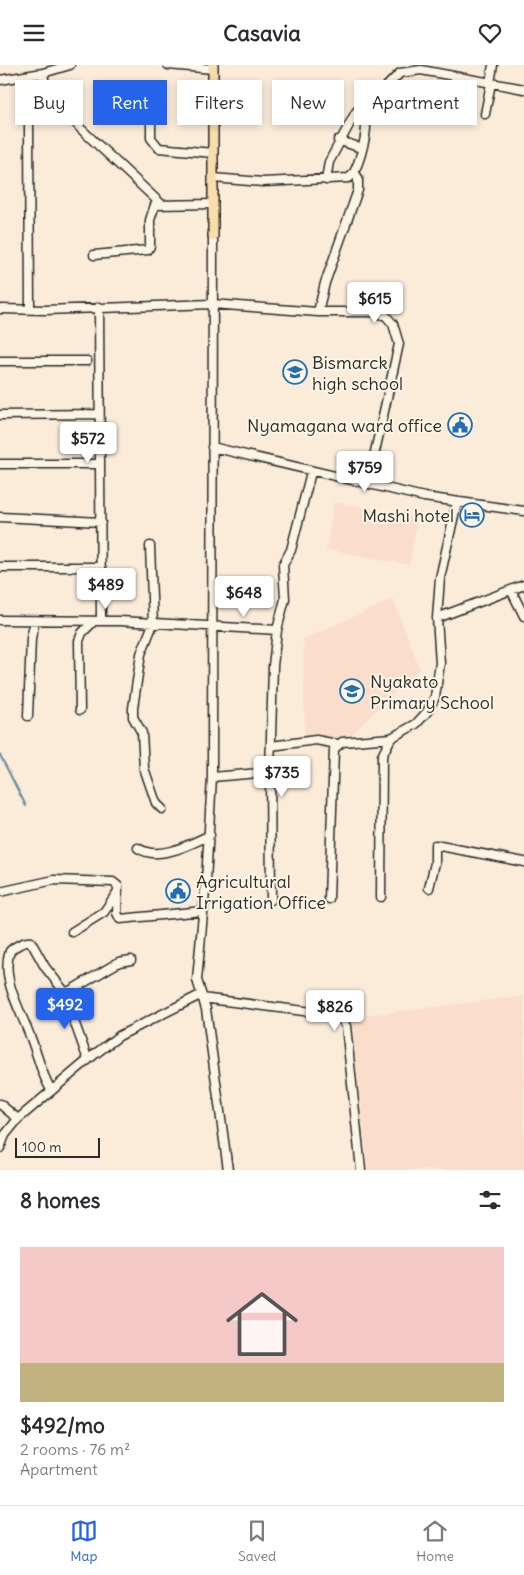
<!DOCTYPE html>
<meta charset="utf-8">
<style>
:root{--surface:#fff;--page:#f2f2f3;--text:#2b2b33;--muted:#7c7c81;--line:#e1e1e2;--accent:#2563eb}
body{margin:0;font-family:Delius,sans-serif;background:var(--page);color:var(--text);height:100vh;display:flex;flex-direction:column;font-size:19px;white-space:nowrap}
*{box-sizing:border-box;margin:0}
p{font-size:16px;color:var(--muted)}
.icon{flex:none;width:28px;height:28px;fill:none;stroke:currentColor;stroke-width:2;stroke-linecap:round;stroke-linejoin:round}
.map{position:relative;height:1105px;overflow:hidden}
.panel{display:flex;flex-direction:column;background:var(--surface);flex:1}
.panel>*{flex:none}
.guide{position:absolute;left:15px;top:15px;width:495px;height:45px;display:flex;gap:10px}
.scale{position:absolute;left:15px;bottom:12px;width:85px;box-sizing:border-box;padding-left:5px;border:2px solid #2b2b2b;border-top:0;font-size:14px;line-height:18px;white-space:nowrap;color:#2b2b2b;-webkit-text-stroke:4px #fcf5e5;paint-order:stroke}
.price{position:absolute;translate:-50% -42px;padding:0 11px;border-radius:5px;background:#fff;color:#222;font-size:16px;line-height:32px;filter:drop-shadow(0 1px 2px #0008)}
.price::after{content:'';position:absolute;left:50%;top:30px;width:15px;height:11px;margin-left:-8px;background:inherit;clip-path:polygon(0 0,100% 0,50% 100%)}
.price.selected{background:var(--accent);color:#fff}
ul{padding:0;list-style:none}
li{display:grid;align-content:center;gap:10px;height:265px;padding:0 20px}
li span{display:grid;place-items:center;height:155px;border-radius:0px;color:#555}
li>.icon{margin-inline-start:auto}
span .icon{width:90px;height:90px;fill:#fffc;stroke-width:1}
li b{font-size:21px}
h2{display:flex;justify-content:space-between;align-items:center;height:60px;padding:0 20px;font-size:21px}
.chip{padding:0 18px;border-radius:0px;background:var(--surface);box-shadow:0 2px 8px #0003;font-size:18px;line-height:45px}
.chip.selected{background:var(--accent);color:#fff}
header{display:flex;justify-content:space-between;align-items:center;height:65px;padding:0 20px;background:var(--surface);font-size:22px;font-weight:700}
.tabs{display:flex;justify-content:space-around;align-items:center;height:70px;border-top:1px solid var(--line);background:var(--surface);font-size:14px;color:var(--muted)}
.tabs a{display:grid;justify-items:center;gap:2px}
.tabs .selected{color:var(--accent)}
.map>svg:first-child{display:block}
.built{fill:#fadecb}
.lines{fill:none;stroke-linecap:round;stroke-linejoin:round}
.stream{stroke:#63909e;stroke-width:2}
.minor-casing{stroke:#2b2b2b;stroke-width:11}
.major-casing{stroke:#2b2b2b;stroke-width:12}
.minor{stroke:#fcf5e5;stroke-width:8}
.major{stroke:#f9deab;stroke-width:9}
.labels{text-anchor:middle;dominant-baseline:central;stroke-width:4;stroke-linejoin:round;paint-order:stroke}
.poi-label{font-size:18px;fill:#2b2b2b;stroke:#fcf5e5;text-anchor:start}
</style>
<header><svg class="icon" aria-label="menu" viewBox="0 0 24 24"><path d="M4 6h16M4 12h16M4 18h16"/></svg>Casavia<svg class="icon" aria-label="heart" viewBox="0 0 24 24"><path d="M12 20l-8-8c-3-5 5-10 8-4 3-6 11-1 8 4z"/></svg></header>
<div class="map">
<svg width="524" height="1105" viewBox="0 0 524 1105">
<rect width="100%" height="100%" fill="#fbebd9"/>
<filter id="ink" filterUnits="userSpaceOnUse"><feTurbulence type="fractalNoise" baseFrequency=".02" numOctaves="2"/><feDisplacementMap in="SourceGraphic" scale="10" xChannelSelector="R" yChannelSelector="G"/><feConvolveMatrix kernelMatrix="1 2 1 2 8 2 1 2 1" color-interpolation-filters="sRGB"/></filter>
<g filter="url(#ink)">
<!-- built -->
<path class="built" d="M334 437 418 453 409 500 326 484Z
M393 534 420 604 347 674 305 672 303 574Z
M524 931V1105H368L351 952Z"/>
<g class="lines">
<!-- stream -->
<path class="stream" d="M0 690 26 741"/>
<!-- minor casing -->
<g class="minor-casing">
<path id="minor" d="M168 0 213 4
M0 15 43 8 70 0
M490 18 493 0
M46 24 81 64 160 138
M485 49 491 18
M151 55V73L159 83 213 88
M338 75 361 83
M213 113 263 117 349 113C358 107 366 73 366 61 366 54 363 48 360 42
M326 115 329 97 356 47 367 34 384 24 400 8 421 5 524 24
M213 171 212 712 206 816 197 915 206 944 228 1105
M94 190 148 185 150 181V155L155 140 213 139
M99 242 101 556
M30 243 29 60 32 47 46 26 43 8
M0 244 45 245 212 239 318 247H375L386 251 393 259 399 279 368 418
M318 247 325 218 358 125V113L355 108
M0 296H87
M0 350 99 349
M212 382 424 432 524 446
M0 399H99
M0 452 101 457
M150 481 153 559 141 589 133 643V652L142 668 144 703 156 738 162 744
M0 502H101
M511 525 524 551
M437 553 524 520
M0 555 120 556 277 565
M80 645 79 576 82 568 93 557
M28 651 31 573 35 556
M271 681 316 675 337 679
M270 707 273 601 277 565 285 534 283 500 291 485 311 407
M212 712 270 707 271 835
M138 783C158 797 191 779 210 770
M429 823 435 798V780L524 797
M0 827 54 815 113 817 118 821 117 848 120 854 203 846
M381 832 382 691 391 673 416 659 427 647 435 632 440 598 437 553 440 513 457 437
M329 834 334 684 342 677 391 673
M72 867 104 847 116 829
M68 927 73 953 88 995
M202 933 335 950 341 953 346 961 361 1105
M51 1025C40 1006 38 990 30 971 21 946 0 913 10 886 15 881 24 876 31 877L45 902 64 926 68 927 119 897 131 895
M0 1039 18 1054
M0 1083 5 1070 18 1054 95 989 119 971 200 930"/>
</g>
<!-- major casing -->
<g class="major-casing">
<path id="major" d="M213 171V0"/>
</g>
<!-- minor -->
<use href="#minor" class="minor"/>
<!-- major -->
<use href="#major" class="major"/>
</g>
</g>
<!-- icons -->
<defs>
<g id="school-ring" transform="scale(1.25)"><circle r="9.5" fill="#fcf5e5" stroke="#1f6fb2" stroke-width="1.5"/><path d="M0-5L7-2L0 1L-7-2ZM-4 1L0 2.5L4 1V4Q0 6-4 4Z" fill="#1f6fb2"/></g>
<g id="civic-ring" transform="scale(1.25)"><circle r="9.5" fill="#fcf5e5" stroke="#1f6fb2" stroke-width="1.5"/><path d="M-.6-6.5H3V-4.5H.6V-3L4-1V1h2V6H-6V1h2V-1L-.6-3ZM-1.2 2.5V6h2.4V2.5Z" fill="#1f6fb2"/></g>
<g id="hotel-ring" transform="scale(1.25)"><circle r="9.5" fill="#fcf5e5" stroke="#1f6fb2" stroke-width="1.5"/><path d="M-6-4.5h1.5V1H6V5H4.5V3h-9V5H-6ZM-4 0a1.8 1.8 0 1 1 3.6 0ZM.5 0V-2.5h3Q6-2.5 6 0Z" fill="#1f6fb2"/></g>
</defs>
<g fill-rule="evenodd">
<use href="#school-ring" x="295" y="307"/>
<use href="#civic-ring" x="460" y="360"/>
<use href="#hotel-ring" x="472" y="450"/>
<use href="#school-ring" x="352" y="626"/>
<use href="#civic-ring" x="178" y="826"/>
</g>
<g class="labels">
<!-- poi labels -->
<g class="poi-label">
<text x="312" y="297">Bismarck<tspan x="312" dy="21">high school</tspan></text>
<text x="442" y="360" text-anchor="end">Nyamagana ward office</text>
<text x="454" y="450" text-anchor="end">Mashi hotel</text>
<text x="370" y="616">Nyakato<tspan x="370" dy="21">Primary School</tspan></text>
<text x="196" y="816">Agricultural<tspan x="196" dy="21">Irrigation Office</tspan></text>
</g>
</g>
</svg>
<div class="scale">100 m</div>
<b class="price" style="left:375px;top:259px">$615</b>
<b class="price" style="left:88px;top:399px">$572</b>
<b class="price" style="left:365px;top:428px">$759</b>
<b class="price" style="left:106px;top:545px">$489</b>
<b class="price" style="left:244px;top:553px">$648</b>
<b class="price" style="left:282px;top:733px">$735</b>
<b class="price selected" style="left:65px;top:965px">$492</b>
<b class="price" style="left:335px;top:967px">$826</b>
<div class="guide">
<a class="chip">Buy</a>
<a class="chip selected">Rent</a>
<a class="chip">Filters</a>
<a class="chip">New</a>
<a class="chip">Apartment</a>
</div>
</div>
<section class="panel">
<h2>8 homes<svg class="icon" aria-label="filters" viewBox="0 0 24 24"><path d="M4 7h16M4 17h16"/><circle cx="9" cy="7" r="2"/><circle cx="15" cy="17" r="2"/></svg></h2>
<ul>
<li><span style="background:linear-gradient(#f6c9c9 75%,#c2b280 0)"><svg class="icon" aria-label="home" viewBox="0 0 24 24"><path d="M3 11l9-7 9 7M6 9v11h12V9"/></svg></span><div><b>$492/mo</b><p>2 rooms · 76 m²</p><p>Apartment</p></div></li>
</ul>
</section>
<nav class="tabs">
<a class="selected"><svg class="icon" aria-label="map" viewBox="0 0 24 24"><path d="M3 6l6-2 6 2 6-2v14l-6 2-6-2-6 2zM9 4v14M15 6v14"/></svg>Map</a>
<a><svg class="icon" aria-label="saved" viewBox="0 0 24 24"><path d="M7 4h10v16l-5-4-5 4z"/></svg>Saved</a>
<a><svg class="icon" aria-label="home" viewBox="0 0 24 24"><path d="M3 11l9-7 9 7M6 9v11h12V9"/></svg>Home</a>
</nav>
